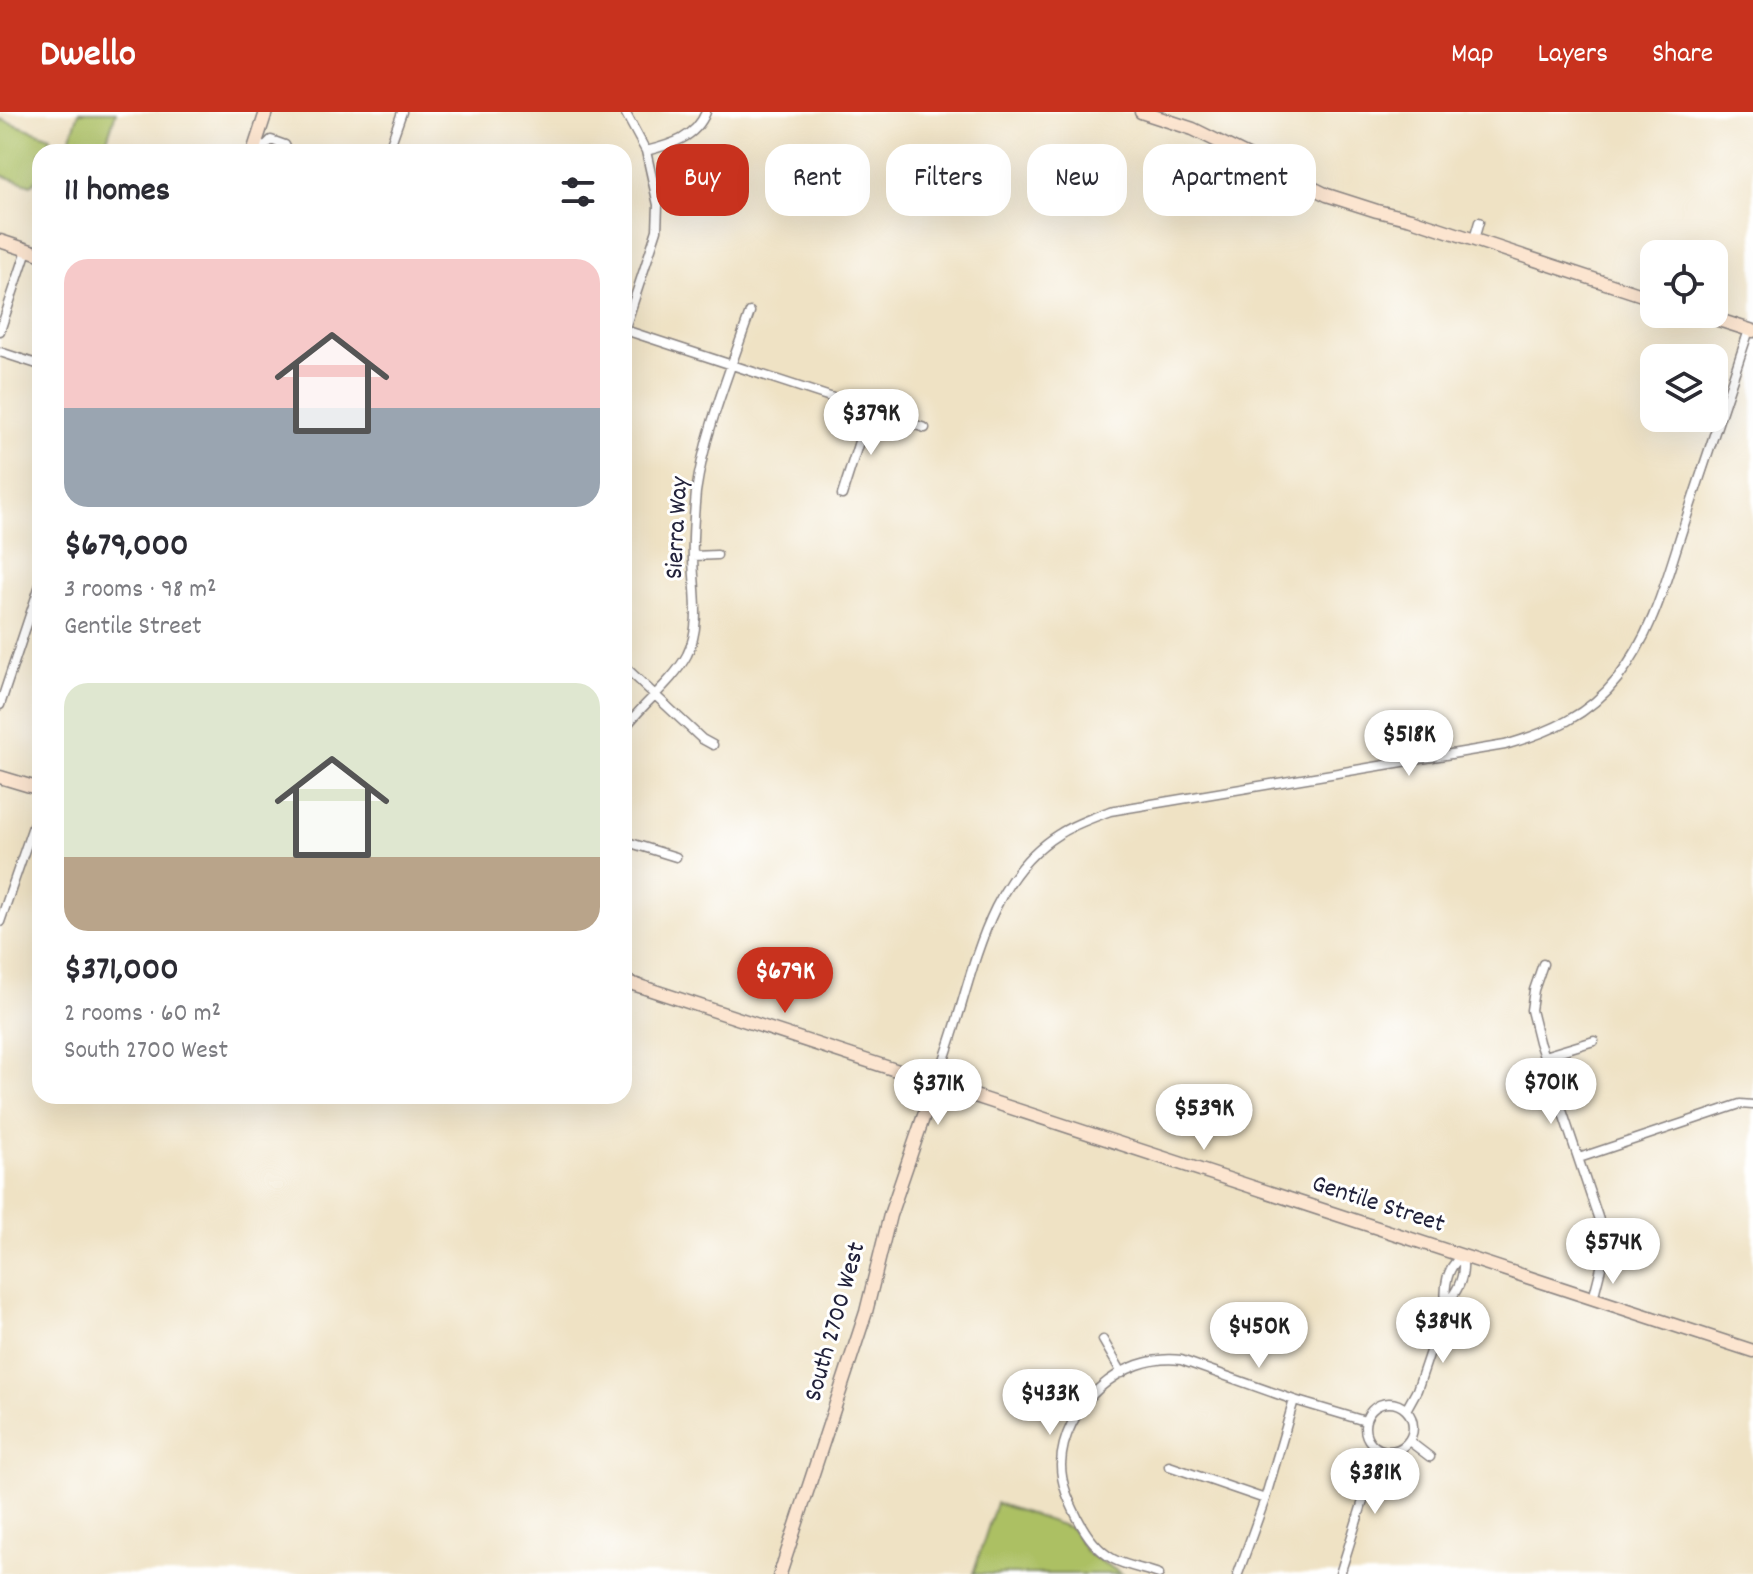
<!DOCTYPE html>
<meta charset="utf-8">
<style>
:root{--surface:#fff;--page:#f7f7f7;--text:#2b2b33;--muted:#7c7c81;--accent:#c8321e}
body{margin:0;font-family:Dekko,sans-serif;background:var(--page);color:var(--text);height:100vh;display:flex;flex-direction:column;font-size:30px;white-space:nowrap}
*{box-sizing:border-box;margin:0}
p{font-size:26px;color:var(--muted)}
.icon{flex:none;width:44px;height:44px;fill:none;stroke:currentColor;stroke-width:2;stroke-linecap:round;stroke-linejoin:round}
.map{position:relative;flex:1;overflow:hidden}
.sheet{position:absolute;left:32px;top:32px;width:600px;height:960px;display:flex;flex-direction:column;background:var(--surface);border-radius:24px;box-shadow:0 8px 32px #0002}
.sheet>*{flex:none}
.top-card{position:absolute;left:656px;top:32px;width:760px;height:72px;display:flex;gap:16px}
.buttons{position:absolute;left:1640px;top:128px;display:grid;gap:16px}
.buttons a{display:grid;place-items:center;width:88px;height:88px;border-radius:16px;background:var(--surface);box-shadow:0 8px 32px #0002;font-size:40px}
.price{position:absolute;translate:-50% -68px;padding:0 18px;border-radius:28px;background:#fff;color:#222;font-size:26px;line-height:52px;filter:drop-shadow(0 2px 4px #0008)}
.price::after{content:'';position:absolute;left:50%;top:48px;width:24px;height:18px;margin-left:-12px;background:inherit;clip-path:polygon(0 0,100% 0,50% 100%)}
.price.active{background:var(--accent);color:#fff}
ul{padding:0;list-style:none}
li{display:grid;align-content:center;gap:16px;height:424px;padding:0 32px}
li span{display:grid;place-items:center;height:248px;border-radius:24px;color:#555}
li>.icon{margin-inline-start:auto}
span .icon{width:144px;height:144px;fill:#fffc;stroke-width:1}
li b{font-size:34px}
h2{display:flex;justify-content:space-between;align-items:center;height:96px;padding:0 32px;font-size:34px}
.chip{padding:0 28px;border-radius:24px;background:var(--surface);box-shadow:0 8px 32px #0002;font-size:28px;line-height:72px}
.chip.active{background:var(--accent);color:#fff}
header{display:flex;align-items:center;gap:48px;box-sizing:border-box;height:112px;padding:0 40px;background:var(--accent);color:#fff}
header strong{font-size:38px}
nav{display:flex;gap:44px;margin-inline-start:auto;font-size:28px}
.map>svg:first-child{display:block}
.green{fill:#acc064;stroke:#677150;stroke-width:2}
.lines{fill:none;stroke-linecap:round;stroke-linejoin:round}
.street-casing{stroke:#888280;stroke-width:11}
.secondary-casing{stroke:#888280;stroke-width:15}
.street{stroke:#fff;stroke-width:8}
.secondary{stroke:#fce5d0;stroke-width:12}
.labels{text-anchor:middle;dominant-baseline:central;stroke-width:6;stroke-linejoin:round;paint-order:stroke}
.street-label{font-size:26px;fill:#22223b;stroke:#fff}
</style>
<header>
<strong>Dwello</strong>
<nav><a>Map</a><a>Layers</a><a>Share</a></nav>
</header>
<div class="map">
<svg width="1753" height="1462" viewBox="0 0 1753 1462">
<rect width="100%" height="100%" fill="#fff"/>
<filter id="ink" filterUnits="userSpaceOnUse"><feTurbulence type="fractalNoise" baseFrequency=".0125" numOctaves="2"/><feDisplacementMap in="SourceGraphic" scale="16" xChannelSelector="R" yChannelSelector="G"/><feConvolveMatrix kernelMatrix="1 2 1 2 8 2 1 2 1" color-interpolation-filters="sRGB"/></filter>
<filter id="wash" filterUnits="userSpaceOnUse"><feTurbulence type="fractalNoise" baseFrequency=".006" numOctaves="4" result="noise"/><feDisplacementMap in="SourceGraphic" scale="32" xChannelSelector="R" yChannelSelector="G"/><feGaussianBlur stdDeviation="1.8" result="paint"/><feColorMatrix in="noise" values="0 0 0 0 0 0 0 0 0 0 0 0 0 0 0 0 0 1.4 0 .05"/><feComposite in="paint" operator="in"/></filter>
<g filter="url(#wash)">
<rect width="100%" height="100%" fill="#efe2c4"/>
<!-- green -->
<path class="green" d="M79 0H116L103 40H66Z
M0 7 51 25 46 40H40C40 52 42 66 31 73L0 63Z
M996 1391 1071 1416 1087 1441 1122 1462H973Z"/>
</g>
<g filter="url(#ink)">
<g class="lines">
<!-- street casing -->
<g class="street-casing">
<path id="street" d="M625 0 646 39
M256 31 265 34 271 28 285 33 288 40
M388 40 402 0
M1474 127 1479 110
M625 218 925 316
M0 219 27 138
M624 219 657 118 658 93 646 39C670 33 696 26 706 0
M0 240 40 253
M842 383 869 298
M693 444 717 443
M624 554 702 627 713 633
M0 593 40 473
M624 617C643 591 672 571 687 543 702 513 694 479 693 447 692 425 694 402 696 380 705 318 730 259 750 200
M624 729 676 745
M0 810 40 694
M1543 852 1534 878 1531 898 1539 930 1602 1117 1605 1140 1593 1187
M1544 944 1594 929
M935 971C971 890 976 773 1059 722 1074 712 1093 706 1110 699L1505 633C1550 620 1588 604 1618 566 1654 520 1667 464 1685 410 1706 346 1728 282 1749 218
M1579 1046 1740 992 1753 993
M1103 1228 1122 1261
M1365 1315a24 24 0 1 1 48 0a24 24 0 1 1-48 0Z
M1406 1298 1417 1278 1446 1192C1459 1178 1466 1162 1462 1144 1447 1155 1444 1173 1446 1192
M1409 1329 1430 1345
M1169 1354 1265 1387
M1159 1462C1145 1457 1126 1454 1113 1447 1097 1438 1085 1421 1077 1405 1069 1389 1061 1372 1061 1353 1062 1296 1122 1240 1181 1248L1294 1288 1365 1309
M1238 1462 1265 1387 1294 1288
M1340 1462 1379 1338"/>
</g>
<!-- secondary casing -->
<g class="secondary-casing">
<path id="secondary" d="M1141 0 1193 17 1327 83 1377 99 1411 107 1654 187
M253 40 266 0
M0 129 40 142
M1700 202 1753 219
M0 665 40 677
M624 869 1753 1239
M780 1462 866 1200 890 1103 935 971"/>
</g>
<!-- street -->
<use href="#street" class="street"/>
<!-- secondary -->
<use href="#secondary" class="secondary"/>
</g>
</g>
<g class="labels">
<!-- street labels -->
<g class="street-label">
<text transform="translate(678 416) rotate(-87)">Sierra Way</text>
<text transform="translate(1378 1093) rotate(18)">Gentile Street</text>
<text transform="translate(836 1210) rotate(-74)">South 2700 West</text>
</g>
</g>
</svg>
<div class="buttons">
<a><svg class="icon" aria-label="locate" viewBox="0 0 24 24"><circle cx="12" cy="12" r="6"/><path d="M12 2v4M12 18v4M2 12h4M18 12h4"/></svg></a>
<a><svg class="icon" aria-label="layers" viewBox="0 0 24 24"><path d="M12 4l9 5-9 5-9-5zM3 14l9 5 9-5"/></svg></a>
</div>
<b class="price" style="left:871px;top:345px">$379K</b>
<b class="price" style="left:1409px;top:666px">$518K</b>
<b class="price active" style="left:785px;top:903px">$679K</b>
<b class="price" style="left:1551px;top:1014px">$701K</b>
<b class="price" style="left:938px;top:1015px">$371K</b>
<b class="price" style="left:1204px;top:1040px">$539K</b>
<b class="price" style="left:1613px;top:1174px">$574K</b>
<b class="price" style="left:1443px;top:1253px">$384K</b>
<b class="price" style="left:1259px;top:1258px">$450K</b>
<b class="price" style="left:1050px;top:1325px">$433K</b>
<b class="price" style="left:1375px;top:1404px">$381K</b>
<div class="top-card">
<a class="chip active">Buy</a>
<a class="chip">Rent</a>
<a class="chip">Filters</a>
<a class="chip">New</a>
<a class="chip">Apartment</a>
</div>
<section class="sheet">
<h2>11 homes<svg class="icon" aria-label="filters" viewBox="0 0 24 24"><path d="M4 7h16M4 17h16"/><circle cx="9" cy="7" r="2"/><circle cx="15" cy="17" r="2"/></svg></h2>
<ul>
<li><span style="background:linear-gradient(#f6c9c9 60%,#9aa5b1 0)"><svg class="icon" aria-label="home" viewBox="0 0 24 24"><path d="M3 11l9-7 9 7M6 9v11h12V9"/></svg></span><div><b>$679,000</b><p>3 rooms · 98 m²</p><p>Gentile Street</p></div></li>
<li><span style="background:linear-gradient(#dfe7d0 70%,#b9a48a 0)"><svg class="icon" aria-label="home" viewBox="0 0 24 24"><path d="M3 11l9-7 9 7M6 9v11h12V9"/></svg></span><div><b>$371,000</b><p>2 rooms · 60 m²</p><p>South 2700 West</p></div></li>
</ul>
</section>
</div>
